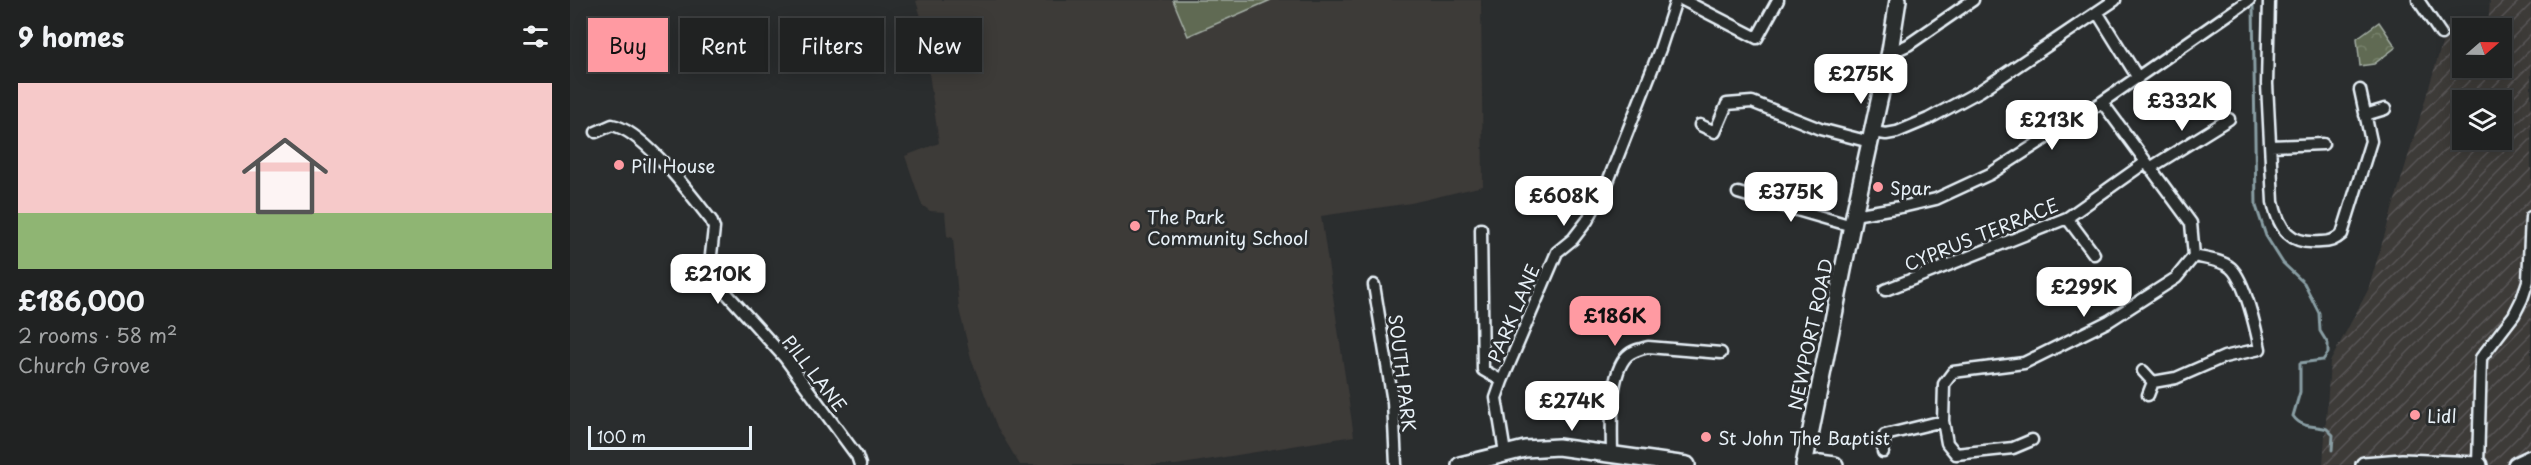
<!DOCTYPE html>
<meta charset="utf-8">
<style>
:root{--surface:#202222;--page:#2d2f2f;--text:#f1f3f6;--muted:#a2a4a5;--line:#3d3f40;--accent:#ff9aa2}
body{margin:0;font-family:"Playpen Sans",sans-serif;background:var(--page);color:var(--text);height:100vh;display:flex;flex-direction:column;font-size:22px;white-space:nowrap}
*{box-sizing:border-box;margin:0}
p{font-size:20px;color:var(--muted)}
.icon{flex:none;width:33px;height:33px;fill:none;stroke:currentColor;stroke-width:2;stroke-linecap:round;stroke-linejoin:round}
.map{position:relative;flex:1;overflow:hidden}
.details{display:flex;flex-direction:column;background:var(--surface);width:570px}
.details>*{flex:none}
.hud{position:absolute;left:18px;top:18px;width:570px;height:54px;display:flex;gap:12px}
.needle{width:39px;rotate:70deg}
.buttons{position:absolute;left:1882px;top:18px;display:grid;gap:12px}
.buttons a{display:grid;place-items:center;width:60px;height:60px;border-radius:0px;background:var(--surface);box-shadow:0 3px 15px #0003,0 0 0 2px var(--line);font-size:30px}
.scale{position:absolute;left:18px;bottom:15px;width:164px;box-sizing:border-box;padding-left:6px;border:3px solid #e8f1f8;border-top:0;font-size:16px;line-height:21px;white-space:nowrap;color:#e8f1f8;-webkit-text-stroke:4px #2a2d2e;paint-order:stroke}
.price{position:absolute;translate:-50% -51px;padding:0 14px;border-radius:12px;background:#fff;color:#222;font-size:20px;line-height:39px;filter:drop-shadow(0 2px 3px #0008)}
.price::after{content:'';position:absolute;left:50%;top:36px;width:18px;height:14px;margin-left:-9px;background:inherit;clip-path:polygon(0 0,100% 0,50% 100%)}
.price.on{background:var(--accent);color:#111}
ul{padding:0;list-style:none}
li{display:grid;align-content:center;gap:12px;height:318px;padding:0 18px}
li span{display:grid;place-items:center;height:186px;border-radius:0px;color:#555}
li>.icon{margin-inline-start:auto}
span .icon{width:108px;height:108px;fill:#fffc;stroke-width:1}
li b{font-size:26px}
h2{display:flex;justify-content:space-between;align-items:center;height:72px;padding:0 18px;font-size:26px}
.tag{padding:0 21px;border-radius:0px;background:var(--surface);box-shadow:0 3px 15px #0003,0 0 0 2px var(--line);font-size:21px;line-height:54px}
.tag.on{background:var(--accent);color:#111}
main{display:flex;flex:1;min-height:0}
.map>svg:first-child{display:block}
.built{fill:#3d3a38}
.industrial{fill:url(#industrial-furrows);fill-rule:evenodd}
.forest{fill:url(#forest-crowns);stroke:#a4aea5;stroke-width:1.5}
.garden{fill:#606b52;stroke:#a4aea5;stroke-width:1.5}
.lines{fill:none;stroke-linecap:round;stroke-linejoin:round}
.stream{stroke:#899ea4;stroke-width:3}
.street-casing{stroke:#e8f1f8;stroke-width:15}
.secondary-casing{stroke:#e8f1f8;stroke-width:20}
.street{stroke:#2a2d2e;stroke-width:10}
.secondary{stroke:#2a2d2e;stroke-width:15}
.poi-dot{fill:#ff9aa2;stroke:#2a2d2e;stroke-width:2}
.labels{text-anchor:middle;dominant-baseline:central;stroke-width:6;stroke-linejoin:round;paint-order:stroke}
.poi-label{font-size:18px;fill:#e8f1f8;stroke:#2a2d2e;text-anchor:start}
.street-label{font-size:18px;fill:#e8f1f8;stroke:#2a2d2e}
</style>
<main>
<section class="details">
<h2>9 homes<svg class="icon" aria-label="filters" viewBox="0 0 24 24"><path d="M4 7h16M4 17h16"/><circle cx="9" cy="7" r="2"/><circle cx="15" cy="17" r="2"/></svg></h2>
<ul>
<li><span style="background:linear-gradient(#f6c9c9 70%,#8fb573 0)"><svg class="icon" aria-label="home" viewBox="0 0 24 24"><path d="M3 11l9-7 9 7M6 9v11h12V9"/></svg></span><div><b>£186,000</b><p>2 rooms · 58 m²</p><p>Church Grove</p></div></li>
</ul>
</section>
<div class="map">
<svg width="1961" height="465" viewBox="0 0 1961 465">
<defs>
<pattern id="industrial-furrows" width="10" height="10" patternUnits="userSpaceOnUse" patternTransform="scale(1.5)"><rect width="10" height="10" fill="#3d3a38"/><path d="M-1 1l2-2M0 10L10 0M9 11l2-2" fill="none" stroke="#595756"/></pattern>
<pattern id="forest-crowns" width="20" height="18" patternUnits="userSpaceOnUse" patternTransform="scale(1.5)"><rect width="20" height="18" fill="#606b52"/><path d="M2 6a3 3 0 1 1 6 0M12 15a3 3 0 1 1 6 0" fill="none" stroke="#77816c"/></pattern>
</defs>
<rect width="100%" height="100%" fill="#2a2d2e"/>
<filter id="ink" filterUnits="userSpaceOnUse"><feTurbulence type="fractalNoise" baseFrequency=".0167" numOctaves="2"/><feDisplacementMap in="SourceGraphic" scale="12" xChannelSelector="R" yChannelSelector="G"/><feConvolveMatrix kernelMatrix="1 2 1 2 8 2 1 2 1" color-interpolation-filters="sRGB"/></filter>
<g filter="url(#ink)">
<!-- built -->
<path class="built" d="M349 0H911L913 186 841 203 751 216 784 436 606 465H450L427 427 401 358 389 309 383 238 377 236 375 212 360 211 352 205 335 156 369 143 351 17 346 1Z"/>
<!-- industrial -->
<path class="industrial" d="M1920 0H1961V465H1753L1760 362 1798 290 1877 27 1887 23 1899 28H1893V68H1932V28H1918ZM1893 100H1932V140H1893Z"/>
<!-- forest -->
<path class="forest" d="M1809 22 1826 47 1804 64 1790 66 1787 38Z"/>
<!-- garden -->
<path class="garden" d="M603 0H701L618 36Z"/>
<g class="lines">
<!-- stream -->
<path class="stream" d="M1683 3 1686 206 1696 236 1713 263 1734 283 1749 313 1750 331 1758 344V353L1753 360 1730 363V392L1723 416C1732 429 1744 425 1757 429L1763 435 1762 450"/>
<!-- street casing -->
<g class="street-casing">
<path id="street" d="M1113 0 1187 38 1208 0
M1699 0 1697 84 1703 202C1709 229 1720 245 1751 242 1760 242 1765 240 1772 234L1801 141 1790 90
M1848 0 1871 34
M1527 12 1568 78
M1320 51 1327 50 1338 45 1403 0
M1795 115 1815 109
M1130 125 1145 132 1157 104 1182 102 1250 129 1300 142
M26 132 42 125C74 131 120 194 141 220L144 228 141 255 143 268 150 286 215 358 287 456 290 465
M1303 132 1316 134 1327 132 1358 119 1410 91 1545 0
M1701 146 1753 144
M1580 168 1659 119
M1168 193 1282 226
M1284 215 1336 206 1366 199 1420 174 1532 102 1679 0
M1497 218 1524 254
M911 229 913 370 932 381
M804 285 823 402 826 465
M1315 290 1497 218 1576 162
M1573 371 1583 382 1578 395
M1583 382 1606 378 1654 357 1690 349C1686 329 1675 281 1661 268 1652 260 1636 259 1624 256
M1462 440 1443 448 1386 454 1377 443 1373 421 1374 384 1383 372 1454 363 1539 321 1606 278 1624 256 1621 223 1532 102
M1313 452 1315 435 1373 421
M935 453 926 398 932 381 987 252 1003 239 1017 221 1037 184 1090 49 1106 0
M1042 456C1042 430 1038 375 1057 356 1062 351 1070 349 1078 347L1151 353
M1908 465 1911 358 1944 315 1952 299 1958 281 1961 217"/>
</g>
<!-- secondary casing -->
<g class="secondary-casing">
<path id="secondary" d="M890 465 955 449 988 447 1117 465
M1234 465 1284 215 1320 51 1328 0
M1238 465 1250 463 1265 465
M1794 465 1832 462 1909 465
M1946 465 1961 458"/>
</g>
<!-- street -->
<use href="#street" class="street"/>
<!-- secondary -->
<use href="#secondary" class="secondary"/>
</g>
</g>
<!-- markers -->
<g class="poi-dot">
<circle cx="49" cy="165" r="6"/>
<circle cx="1308" cy="187" r="6"/>
<circle cx="565" cy="226" r="6"/>
<circle cx="1845" cy="415" r="6"/>
<circle cx="1136" cy="437" r="6"/>
</g>
<g class="labels">
<!-- poi labels -->
<g class="poi-label">
<text x="61" y="165">Pill House</text>
<text x="1320" y="187">Spar</text>
<text x="577" y="216">The Park<tspan x="577" dy="21">Community School</tspan></text>
<text x="1857" y="415">Lidl</text>
<text x="1148" y="437">St John The Baptist</text>
</g>
<!-- street labels -->
<g class="street-label">
<text transform="translate(1411 234) rotate(-22)">CYPRUS TERRACE</text>
<text transform="translate(943 313) rotate(-67)">PARK LANE</text>
<text transform="translate(1240 334) rotate(-78)">NEWPORT ROAD</text>
<text transform="translate(245 373) rotate(52)">PILL LANE</text>
<text transform="translate(833 373) rotate(83)">SOUTH PARK</text>
</g>
</g>
</svg>
<div class="buttons">
<a><svg class="needle" viewBox="-14 -14 28 28"><path d="M0-13l5 13h-10z" fill="#e53935"/><path d="M0 13l5-13h-10z" fill="#a2a4a5"/></svg></a>
<a><svg class="icon" aria-label="layers" viewBox="0 0 24 24"><path d="M12 4l9 5-9 5-9-5zM3 14l9 5 9-5"/></svg></a>
</div>
<div class="scale">100 m</div>
<b class="price" style="left:1291px;top:105px">£275K</b>
<b class="price" style="left:1612px;top:132px">£332K</b>
<b class="price" style="left:1482px;top:151px">£213K</b>
<b class="price" style="left:1221px;top:223px">£375K</b>
<b class="price" style="left:994px;top:227px">£608K</b>
<b class="price" style="left:148px;top:305px">£210K</b>
<b class="price" style="left:1514px;top:318px">£299K</b>
<b class="price on" style="left:1045px;top:347px">£186K</b>
<b class="price" style="left:1002px;top:432px">£274K</b>
<div class="hud">
<a class="tag on">Buy</a>
<a class="tag">Rent</a>
<a class="tag">Filters</a>
<a class="tag">New</a>
</div>
</div>
</main>
